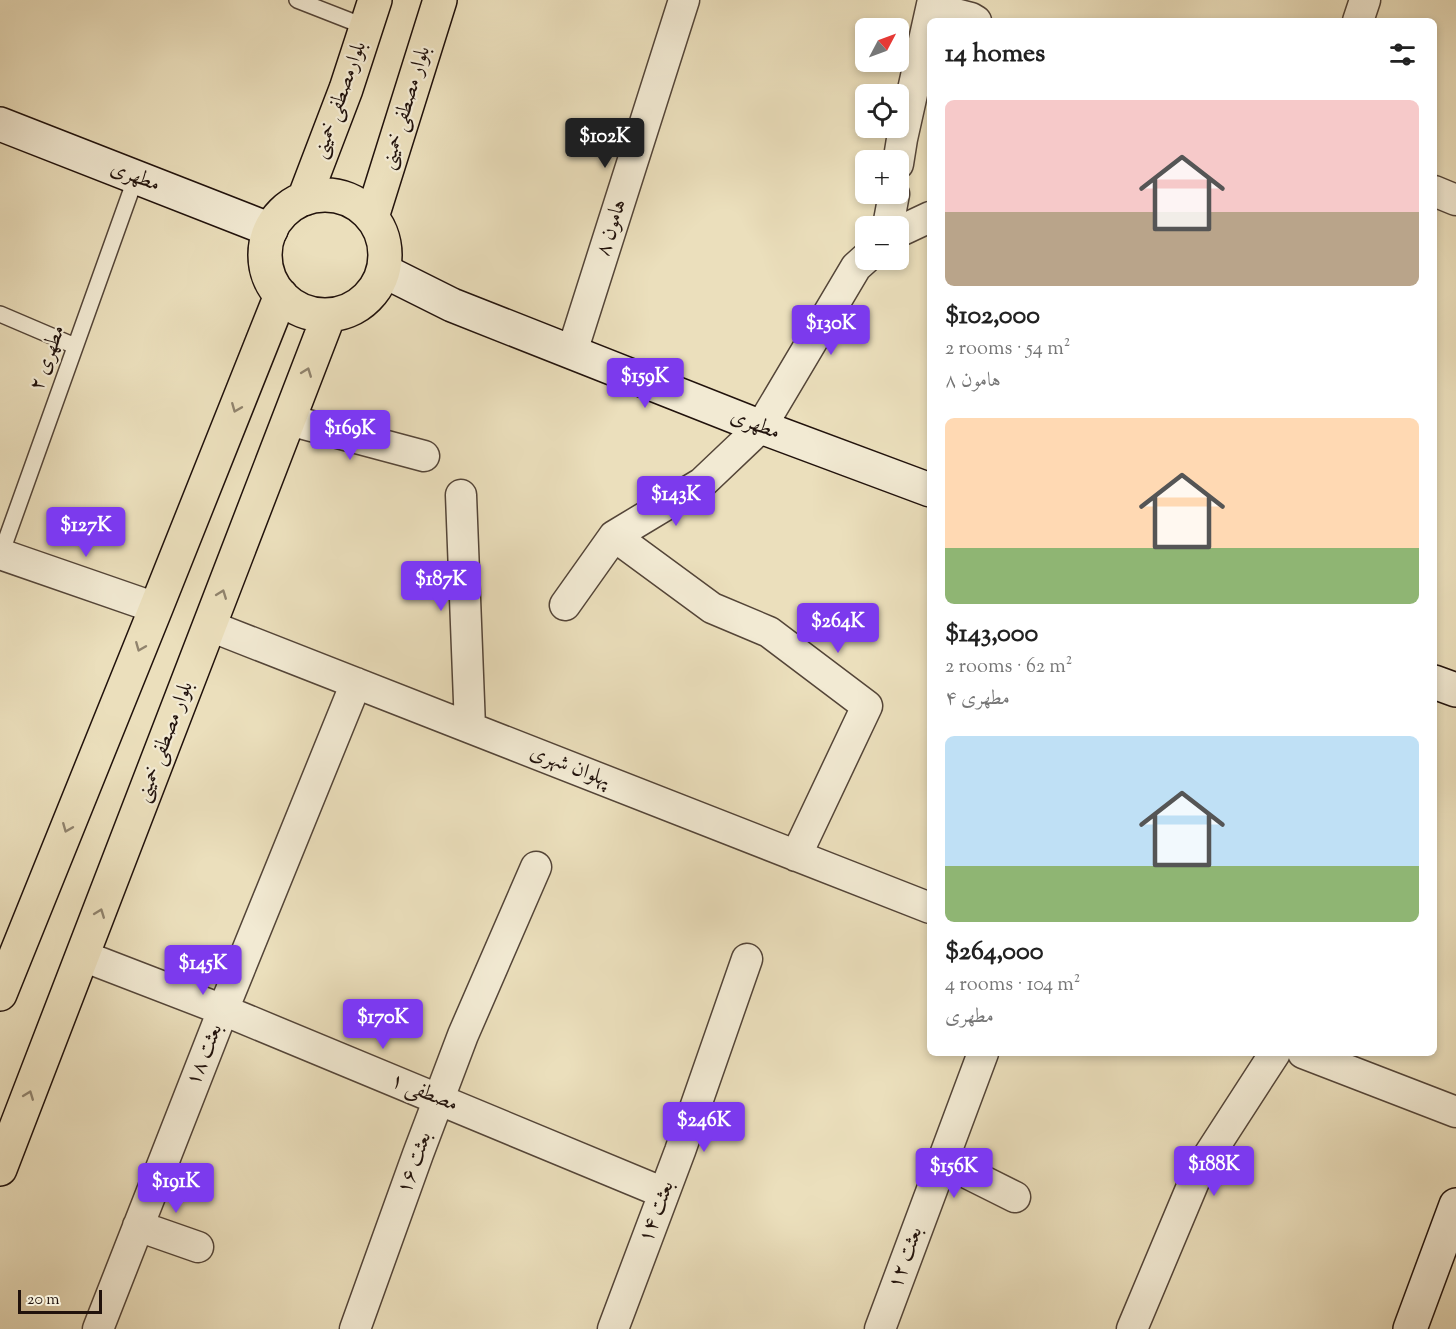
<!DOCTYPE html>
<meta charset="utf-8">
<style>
:root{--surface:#fff;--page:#f2f2f2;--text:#222;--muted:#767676;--accent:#7c3aed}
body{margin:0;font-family:"Sorts Mill Goudy",Amiri,serif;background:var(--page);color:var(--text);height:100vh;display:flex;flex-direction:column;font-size:22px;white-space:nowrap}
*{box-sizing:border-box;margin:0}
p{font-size:20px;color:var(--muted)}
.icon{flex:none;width:33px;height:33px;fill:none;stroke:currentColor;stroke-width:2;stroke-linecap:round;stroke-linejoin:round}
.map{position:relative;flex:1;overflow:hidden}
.sheet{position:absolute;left:927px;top:18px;width:510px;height:1038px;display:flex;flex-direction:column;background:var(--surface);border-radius:9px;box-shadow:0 3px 9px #0003}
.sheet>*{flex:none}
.needle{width:39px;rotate:49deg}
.tools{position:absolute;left:855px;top:18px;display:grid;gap:12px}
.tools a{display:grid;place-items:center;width:54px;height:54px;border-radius:9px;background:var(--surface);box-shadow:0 3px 9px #0003;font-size:30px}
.scale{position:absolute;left:18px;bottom:15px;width:84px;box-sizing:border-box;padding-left:6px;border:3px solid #21120c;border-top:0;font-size:16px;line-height:21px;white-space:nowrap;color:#21120c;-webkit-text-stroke:4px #f2ead3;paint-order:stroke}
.price{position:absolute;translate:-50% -51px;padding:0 14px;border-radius:6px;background:var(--accent);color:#fff;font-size:20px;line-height:39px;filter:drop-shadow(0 2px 3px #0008)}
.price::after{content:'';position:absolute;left:50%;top:36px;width:18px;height:14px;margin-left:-9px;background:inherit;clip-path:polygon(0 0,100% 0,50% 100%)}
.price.selected{background:#222;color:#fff}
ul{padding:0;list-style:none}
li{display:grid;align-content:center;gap:12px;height:318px;padding:0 18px}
li span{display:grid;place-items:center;height:186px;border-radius:9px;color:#555}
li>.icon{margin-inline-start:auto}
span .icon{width:108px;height:108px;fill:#fffc;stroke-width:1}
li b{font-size:26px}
h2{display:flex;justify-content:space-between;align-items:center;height:72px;padding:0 18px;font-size:26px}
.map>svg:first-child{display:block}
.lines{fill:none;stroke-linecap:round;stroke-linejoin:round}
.lane-casing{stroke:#544538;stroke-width:18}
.street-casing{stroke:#544538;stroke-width:33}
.secondary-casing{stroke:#21120c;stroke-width:36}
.primary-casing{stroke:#21120c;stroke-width:36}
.lane{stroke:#f2ead3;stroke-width:15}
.street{stroke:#f2ead3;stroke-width:30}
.secondary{stroke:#f2ead3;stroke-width:33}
.primary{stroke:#ebdfbc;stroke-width:33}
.oneway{stroke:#90836d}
.labels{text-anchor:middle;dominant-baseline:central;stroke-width:4.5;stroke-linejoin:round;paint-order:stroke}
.street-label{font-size:21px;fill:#21120c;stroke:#f2ead3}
</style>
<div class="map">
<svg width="1456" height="1329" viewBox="0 0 1456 1329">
<rect width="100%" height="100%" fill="#ebdfbc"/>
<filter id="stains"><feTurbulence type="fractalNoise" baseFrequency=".00333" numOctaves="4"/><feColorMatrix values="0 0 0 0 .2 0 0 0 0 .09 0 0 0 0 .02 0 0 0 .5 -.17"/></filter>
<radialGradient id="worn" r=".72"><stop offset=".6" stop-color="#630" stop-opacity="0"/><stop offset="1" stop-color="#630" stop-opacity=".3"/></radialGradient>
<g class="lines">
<!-- lane casing -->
<g class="lane-casing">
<path id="lane" d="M297 0 366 27
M0 314 75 346
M1 554 136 177"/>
</g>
<!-- street casing -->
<g class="street-casing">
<path id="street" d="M932 8 971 18 976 21
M1358 21 1365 0
M898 164 902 139 933 0
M1434 191 1456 200
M888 226 894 194
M898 232 930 217
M572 352 684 0
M289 420 424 456
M461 495 470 727
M614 536 712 608 769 632 867 706 796 856
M0 554 156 608
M565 605 614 536 702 483 761 427 856 267 866 258
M210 626 930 908
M83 956 223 1010 664 1193
M1303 1053 1456 1112
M943 1161 1015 1197
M138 1226 198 1247
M98 1329 223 1010 356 683
M355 1329 418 1154 463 1035 536 867
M613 1329 680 1151 747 959
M880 1329 983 1053
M1132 1329 1198 1172 1275 1053"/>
</g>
<!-- secondary casing -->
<g class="secondary-casing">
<path id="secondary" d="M0 124 271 230
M384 271 452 305 761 427 930 490
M1434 682 1456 690
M1410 1329 1456 1205"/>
</g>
<!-- primary casing -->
<g class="primary-casing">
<path id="primary" d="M265 255a60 60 0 1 1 120 0a60 60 0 1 1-120 0Z
M304 199 346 89 375 0
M372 217 440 0
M0 994 156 608 281 295
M0 1169 329 315"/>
</g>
<!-- lane -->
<use href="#lane" class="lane"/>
<!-- street -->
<use href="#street" class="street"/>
<!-- secondary -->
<use href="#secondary" class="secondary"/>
<!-- primary -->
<use href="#primary" class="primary"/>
</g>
<!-- one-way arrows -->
<defs><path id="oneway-chevron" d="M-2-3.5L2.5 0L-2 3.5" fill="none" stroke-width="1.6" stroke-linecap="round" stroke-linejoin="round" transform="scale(1.5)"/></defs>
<g class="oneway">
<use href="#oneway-chevron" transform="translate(307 372) rotate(-69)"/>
<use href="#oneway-chevron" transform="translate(236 408) rotate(112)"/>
<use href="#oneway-chevron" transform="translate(222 594) rotate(-69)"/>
<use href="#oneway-chevron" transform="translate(140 647) rotate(112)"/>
<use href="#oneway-chevron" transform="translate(67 828) rotate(112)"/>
<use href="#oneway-chevron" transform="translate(100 913) rotate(-69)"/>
<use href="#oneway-chevron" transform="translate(29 1095) rotate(-69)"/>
</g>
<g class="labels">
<!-- street labels -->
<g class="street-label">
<text transform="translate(340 100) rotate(-70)">بلوارمصطفی خمینی</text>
<text transform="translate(406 108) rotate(-73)">بلوار مصطفی خمینی</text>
<text transform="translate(135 177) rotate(21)">مطهری</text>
<text transform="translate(612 228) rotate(-72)">هامون ۸</text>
<text transform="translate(48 358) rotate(-70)">مطهری ۲</text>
<text transform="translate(755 425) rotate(21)">مطهری</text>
<text transform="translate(165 742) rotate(-69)">بلوار مصطفی خمینی</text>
<text transform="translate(570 767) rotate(21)">پهلوان شهری</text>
<text transform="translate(205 1055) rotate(-68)">بعثت ۱۸</text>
<text transform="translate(424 1093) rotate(22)">مصطفی ۱</text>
<text transform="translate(415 1163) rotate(-70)">بعثت ۱۶</text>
<text transform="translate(657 1212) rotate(-69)">بعثت ۱۴</text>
<text transform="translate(906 1258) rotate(-70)">بعثت ۱۲</text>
</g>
</g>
<rect width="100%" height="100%" filter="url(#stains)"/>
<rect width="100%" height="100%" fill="url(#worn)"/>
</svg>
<div class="tools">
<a><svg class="needle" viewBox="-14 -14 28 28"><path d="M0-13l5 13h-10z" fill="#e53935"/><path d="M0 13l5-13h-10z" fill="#767676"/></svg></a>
<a><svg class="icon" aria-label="locate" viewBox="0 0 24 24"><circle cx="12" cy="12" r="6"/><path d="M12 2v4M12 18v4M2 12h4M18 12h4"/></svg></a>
<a>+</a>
<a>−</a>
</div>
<div class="scale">20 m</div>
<b class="price selected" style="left:605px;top:169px">$102K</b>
<b class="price" style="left:831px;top:356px">$130K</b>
<b class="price" style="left:645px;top:409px">$159K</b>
<b class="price" style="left:350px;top:461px">$169K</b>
<b class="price" style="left:676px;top:527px">$143K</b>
<b class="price" style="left:86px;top:558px">$127K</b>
<b class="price" style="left:441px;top:612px">$187K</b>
<b class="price" style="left:838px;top:654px">$264K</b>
<b class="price" style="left:203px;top:996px">$145K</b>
<b class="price" style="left:383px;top:1050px">$170K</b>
<b class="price" style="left:704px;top:1153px">$246K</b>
<b class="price" style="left:1214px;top:1197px">$188K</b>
<b class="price" style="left:954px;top:1199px">$156K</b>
<b class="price" style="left:176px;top:1214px">$191K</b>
<section class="sheet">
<h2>14 homes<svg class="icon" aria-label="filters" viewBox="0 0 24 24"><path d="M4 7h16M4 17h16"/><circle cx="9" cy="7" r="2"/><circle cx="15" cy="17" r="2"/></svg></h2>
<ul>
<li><span style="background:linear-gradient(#f6c9c9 60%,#b9a48a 0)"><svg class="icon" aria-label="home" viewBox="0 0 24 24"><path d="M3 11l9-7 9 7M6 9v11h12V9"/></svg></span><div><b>$102,000</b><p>2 rooms · 54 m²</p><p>هامون ۸</p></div></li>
<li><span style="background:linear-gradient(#ffd9b3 70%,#8fb573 0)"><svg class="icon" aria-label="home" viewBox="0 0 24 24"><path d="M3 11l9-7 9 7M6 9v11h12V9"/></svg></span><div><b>$143,000</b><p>2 rooms · 62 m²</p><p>مطهری ۴</p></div></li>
<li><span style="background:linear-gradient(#bfe0f5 70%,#8fb573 0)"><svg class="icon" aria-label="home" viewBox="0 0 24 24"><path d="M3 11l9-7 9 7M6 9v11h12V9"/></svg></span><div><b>$264,000</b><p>4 rooms · 104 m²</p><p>مطهری</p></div></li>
</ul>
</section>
</div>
